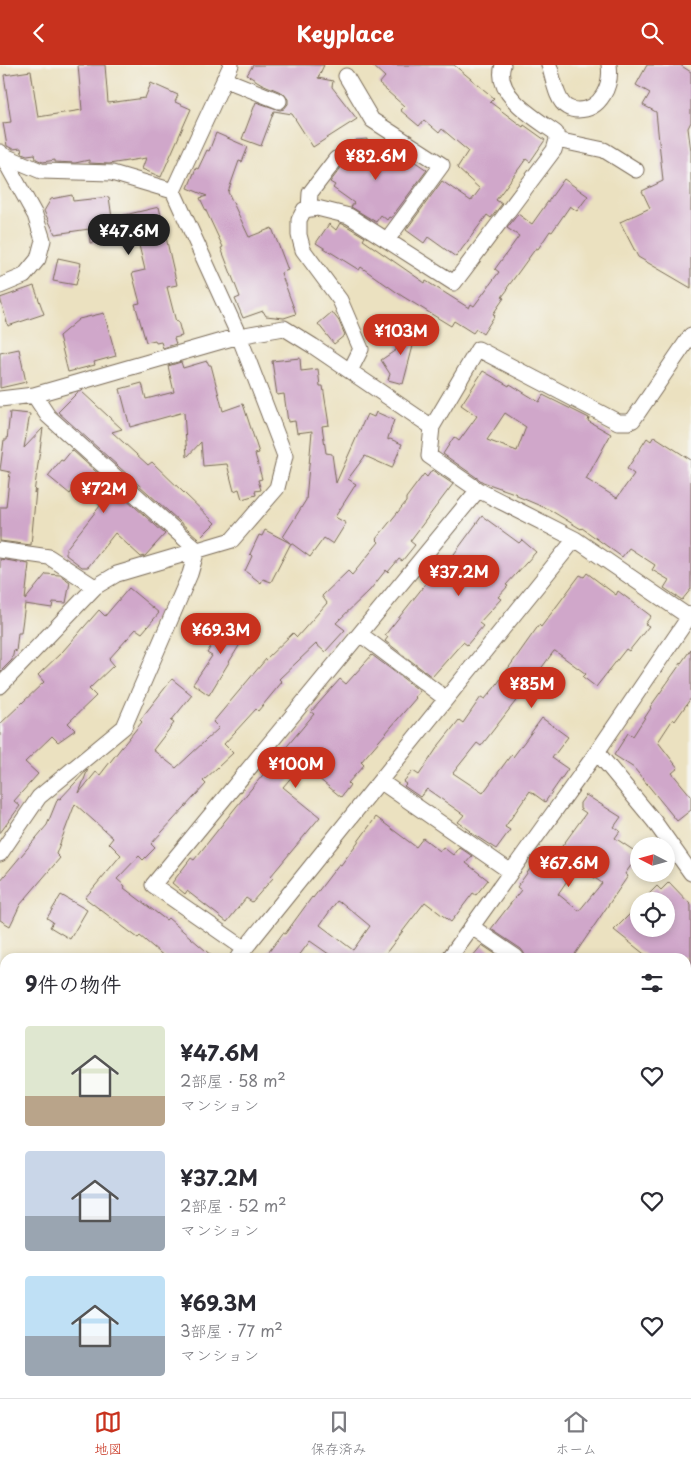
<!DOCTYPE html>
<html lang="ja">
<meta charset="utf-8">
<style>
:root{--surface:#fff;--page:#f7f7f7;--text:#2b2b33;--muted:#7c7c81;--line:#e1e1e2;--accent:#c8321e}
body{margin:0;font-family:"Playpen Sans","Klee One",sans-serif;background:var(--page);color:var(--text);height:100vh;display:flex;flex-direction:column;font-size:19px;white-space:nowrap}
*{box-sizing:border-box;margin:0}
p{font-size:16px;color:var(--muted)}
.icon{flex:none;width:28px;height:28px;fill:none;stroke:currentColor;stroke-width:2;stroke-linecap:round;stroke-linejoin:round}
.map{position:relative;flex:1;overflow:hidden}
.side{position:absolute;left:0px;top:888px;width:691px;height:446px;display:flex;flex-direction:column;background:var(--surface);border-radius:15px 15px 0 0;box-shadow:0 2px 8px #0003}
.side>*{flex:none}
.needle{width:32px;rotate:276deg}
.controls{position:absolute;left:630px;top:772px;display:grid;gap:10px}
.controls a{display:grid;place-items:center;width:45px;height:45px;border-radius:50%;background:var(--surface);box-shadow:0 2px 8px #0003;font-size:25px}
.price{position:absolute;translate:-50% -42px;padding:0 11px;border-radius:18px;background:var(--accent);color:#fff;font-size:16px;line-height:32px;filter:drop-shadow(0 1px 2px #0008)}
.price::after{content:'';position:absolute;left:50%;top:30px;width:15px;height:11px;margin-left:-8px;background:inherit;clip-path:polygon(0 0,100% 0,50% 100%)}
.price.current{background:#222;color:#fff}
ul{padding:0;list-style:none}
li{display:flex;align-items:center;gap:15px;height:125px;padding:0 25px}
li span{display:grid;place-items:center;flex:none;width:140px;height:100px;border-radius:5px;color:#555}
li>.icon{margin-inline-start:auto}
span .icon{width:60px;height:60px;fill:#fffc;stroke-width:1}
li b{font-size:21px}
h2{display:flex;justify-content:space-between;align-items:center;height:60px;padding:0 25px;font-size:21px}
header{display:flex;justify-content:space-between;align-items:center;height:65px;padding:0 25px;background:var(--accent);color:#fff;font-size:22px;font-weight:700}
.menu{display:flex;justify-content:space-around;align-items:center;height:70px;border-top:1px solid var(--line);background:var(--surface);font-size:14px;color:var(--muted)}
.menu a{display:grid;justify-items:center;gap:2px}
.menu .current{color:var(--accent)}
.map>svg:first-child{display:block}
.built{fill:#e1d4f3}
.water{fill:#54c0ce;stroke:#487576}
.building{fill:#d0a7ca;fill-rule:evenodd}
.lines{fill:none;stroke-linecap:round;stroke-linejoin:round}
.minor-casing{stroke:#796a57;stroke-width:17}
.minor{stroke:#fff;stroke-width:15}
</style>
<header><svg class="icon" aria-label="back" viewBox="0 0 24 24"><path d="M15 5l-7 7 7 7"/></svg>Keyplace<svg class="icon" aria-label="search" viewBox="0 0 24 24"><circle cx="10" cy="10" r="6"/><path d="M15 15l6 6"/></svg></header>
<div class="map">
<svg width="691" height="1333" viewBox="0 0 691 1333">
<rect width="100%" height="100%" fill="#f6f6f2"/>
<filter id="ink" filterUnits="userSpaceOnUse"><feTurbulence type="fractalNoise" baseFrequency=".02" numOctaves="2"/><feDisplacementMap in="SourceGraphic" scale="10" xChannelSelector="R" yChannelSelector="G"/><feConvolveMatrix kernelMatrix="1 2 1 2 8 2 1 2 1" color-interpolation-filters="sRGB"/></filter>
<filter id="wash" filterUnits="userSpaceOnUse"><feTurbulence type="fractalNoise" baseFrequency=".0096" numOctaves="4" result="noise"/><feDisplacementMap in="SourceGraphic" scale="20" xChannelSelector="R" yChannelSelector="G"/><feGaussianBlur stdDeviation="1.12" result="paint"/><feColorMatrix in="noise" values="0 0 0 0 0 0 0 0 0 0 0 0 0 0 0 0 0 1.4 0 .05"/><feComposite in="paint" operator="in"/></filter>
<g filter="url(#wash)">
<rect width="100%" height="100%" fill="#ebe1c0"/>
<!-- built -->
<path class="built" d="M280 1329H590L593 1333H275Z"/>
<!-- water -->
<path class="water" d="M385 1329H429V1333H385Z"/>
<g id="blocks">
<!-- building -->
<path class="building" d="M78 0H105L108 38 145 33 151 18 178 30 175 37 191 44 161 112 142 104 146 93 109 99 89 98V95L75 98 55 97V95L43 97 36 94 35 89 27 90 22 88 21 83 13 84 7 81 3 58 11 57 4 10 31 6 38 52 82 45Z
M253 0H324L318 13 333 16 332 22 357 54 313 82 292 49 274 46 261 81 242 74 256 37 280 45 284 44 288 39V34L283 28 262 19 247 10Z
M372 0H454L494 33 490 37 523 62 524 60 545 75 530 97 526 94 496 135 502 139 491 153 487 150 456 192 428 172 424 178 406 165 442 116 471 136 480 124 457 103 468 86 442 64 439 68 424 55 419 61 400 45 404 41 379 19 385 12Z
M647 0H680L691 7V57L688 63 691 86V223L638 192 620 157 650 143 642 126 663 116 656 47 643 40 650 28 636 20Z
M216 68 248 82 242 97 239 96 228 127 249 172 272 163 288 205 281 208 296 249 284 253 266 251 263 246 243 253 235 234 240 232 221 183 223 182 200 133 207 131 188 123 196 103 198 104 207 85 209 86Z
M367 74V78H373L375 114 396 84 427 105 391 153 389 152 387 155 381 150 376 157 351 142 354 138 333 123 335 120 330 117 343 100 345 95 344 90 356 75Z
M564 114 588 131 577 146 570 141 552 167 550 166 538 184 536 183 507 223 508 224 502 232 504 233 493 249 495 250 483 269 476 264 473 268 454 256 451 261 402 231 361 202 359 205 316 178 329 159 336 165 340 158 345 160 365 172 363 175 425 218 426 216 469 243 471 239 474 241 499 207 495 204 519 171 507 163 518 149 532 159Z
M72 130 73 136 109 132 112 153 159 142 177 220 167 222 176 257 178 256 182 271 174 273 176 279 163 283 161 277 156 278 155 275 146 277 135 239 140 238 132 208 145 205 137 172 90 178 89 164 55 169 44 146 51 134Z
M58 193 81 198 76 220 53 216Z
M34 221 44 249 8 261 0 233Z
M332 247 339 256 345 270 334 279 318 259Z
M104 248 116 291 94 297 95 300 68 307 59 271 79 254Z
M419 258 403 319 388 315 390 309 381 295 396 285 401 268Z
M19 284 26 317 0 323V288Z
M300 293 301 306 318 304 320 321H323L329 360 322 361 326 388 332 389 336 418 367 349 374 352 376 347 394 355 388 373V375L390 374 402 379 392 403 365 391 348 414 356 419 335 452 346 458 333 479 324 473 310 492 291 478 271 517 263 514 261 518 245 506 252 491 250 489 259 470 262 471 265 465 290 478 283 472 306 435 312 366 297 368 295 356 288 357 284 329 277 330 272 296Z
M207 296 209 300H211L223 346 243 339 259 388 255 389 262 414 258 415 261 425 255 426 256 430 242 434 239 424 234 426 227 399 203 401 201 377 187 392 184 347 130 362 120 324 142 318 146 334 174 327 168 301 181 297 183 303Z
M483 306 509 321 510 319 539 337 543 330 589 353 588 356 611 369 586 414 617 433 634 409 627 404 647 373 651 376 654 371 691 395V524L682 535 664 523 669 515 652 505 655 500 629 483 622 492 582 463 581 464 550 445 517 431V429L483 417 443 389 454 372 459 376 477 351 461 340ZM505 348 526 362 517 386 487 375Z
M81 326 122 364 112 367 148 400 152 397 215 458 199 474 58 347 77 328Z
M10 347 30 349 24 383 43 363 34 428 36 425 31 480 0 476V442H6L10 407 0 405 4 375H7Z
M72 385 165 469 145 491 141 492 115 468 88 502H82L66 490V484L100 441 77 420 70 429 48 411 61 395 63 396Z
M432 405 453 419 410 476 415 480 402 496 399 494 388 507 386 505 370 525 336 558 345 565 325 587 316 579 279 614 282 617 258 646 256 644 224 679 233 688 203 716 206 719 151 779 155 783 143 795 139 791 117 814 125 821 124 823 166 855 168 853 213 892H165L140 871 138 873 85 833 121 790 109 778 113 773 75 739 56 789 60 793 20 840 10 861 0 855V816L47 760 58 733 60 734 88 704 79 728 96 707 100 710 121 683 142 657 140 655 172 614 192 630 171 656 174 658 153 685 176 703 219 663 213 657 266 594 293 568 297 572 327 538 322 531 348 506 352 510 379 477 376 474 406 437V433L424 409 427 412Z
M482 451 519 478 522 475 536 487 506 520 508 521 498 532 501 534 479 558 483 561 467 580 463 577 432 612 385 576 388 572 385 570 431 512 435 515Z
M0 494 29 499 25 535 46 509 60 510 70 517 66 538 53 537 52 543 25 539 21 568H18L16 587 14 585 12 595 0 607Z
M587 508 616 530 618 526 651 551 645 559 649 561 629 586 626 584 596 622 583 612 586 609 555 586H554L523 628H522L481 681 477 678 453 708 483 728 511 690 513 692 542 653 568 672 552 693 568 704 545 737 530 726 505 762 510 765 496 784 470 767 471 766 458 757 464 750 427 724 420 732 404 721 406 719 403 717 413 706 419 710 439 680 459 655 463 658 481 632 485 634 495 622 539 560 541 562 580 510 584 512Z
M129 523 159 548 142 568 136 564 109 594 114 600 89 624 96 631 68 658 75 665 58 677 52 671 25 697 38 709 14 736 20 741 0 768V659L44 617 38 610 63 586 99 545 105 551Z
M228 552 246 563 242 569 245 571 209 630 193 619 212 591 207 588Z
M691 584V633L675 656 673 654 658 677 678 703 672 708 691 731V745L677 756 634 703 614 690 628 668 633 671 651 643 650 642Z
M372 590 420 626 415 632 416 633 361 697 364 700 348 718 350 720 341 732 307 704 306 705 301 701 283 722 320 752 271 811 273 813 252 837 246 833 227 857 187 826 185 829 172 818 191 793 194 795 236 742 314 649 311 647 340 614 346 619Z
M586 730 621 752 614 762 620 766 615 773 639 789 625 809 628 811 573 892H525L524 888 521 884 491 864 521 825 517 822 538 793 539 794 545 784 555 791 586 748 580 744V738ZM577 801 602 818 579 846 558 829Z
M376 752 416 782 423 773 440 786 443 782 453 790 459 782 472 791 466 798 488 815 476 830 473 828 451 857 425 837 383 892H333L310 876 298 892H265L283 868 285 869 312 832 313 833 339 799 341 800ZM337 836 340 838 341 837 370 861 353 885 320 860Z
M669 817 691 840V905L686 901V892H648L614 865 639 840V864H666V836H642L657 821 661 825Z
M61 830 87 845 70 874 50 862 53 857 47 853Z
M482 880 500 892H472Z"/>
</g>
</g>
<g filter="url(#ink)">
<use href="#blocks" fill-opacity="0" stroke="#796a57" stroke-width="1"/>
<g class="lines">
<!-- minor casing -->
<g class="minor-casing">
<path id="minor" d="M549 0C553 11 556 36 567 42 570 44 575 45 578 45 601 45 612 20 609 0
M346 11 372 55 442 100 387 175
M224 14 279 36
M557 75 604 85 636 105
M0 87 35 150 43 175 38 194 24 211 0 221
M0 89 41 106 112 108 173 126 239 271 285 391 277 423 232 475 117 509 95 522 0 621
M173 126 231 0
M309 144 310 128 336 94
M350 306 361 284 340 235 303 185 299 170V155L304 145 317 143 349 151 454 218 554 85 557 75 556 68C537 54 493 30 503 0
M0 334 34 330 239 271 284 263 313 281 432 362 429 391 478 425 575 474 689 552
M432 362 478 284 618 357H628L633 355 691 270
M0 485 49 492 95 522
M360 569 446 634
M597 687 654 756 691 808
M380 716 511 807
M0 789 39 732 124 662 190 509 197 485 48 351 34 330
M472 862 516 892
M245 884 153 820 478 425
M238 892 575 474
M450 892 597 687 691 549
M686 955 691 951
M686 1042 691 1029
M686 1090 691 1091
M0 1248H5
M605 1329 608 1333
M38 1333 39 1329
M94 1333 95 1329"/>
</g>
<!-- minor -->
<use href="#minor" class="minor"/>
</g>
</g>
</svg>
<div class="controls">
<a><svg class="needle" viewBox="-14 -14 28 28"><path d="M0-13l5 13h-10z" fill="#e53935"/><path d="M0 13l5-13h-10z" fill="#7c7c81"/></svg></a>
<a><svg class="icon" aria-label="locate" viewBox="0 0 24 24"><circle cx="12" cy="12" r="6"/><path d="M12 2v4M12 18v4M2 12h4M18 12h4"/></svg></a>
</div>
<b class="price" style="left:376px;top:116px">¥82.6M</b>
<b class="price current" style="left:129px;top:191px">¥47.6M</b>
<b class="price" style="left:401px;top:291px">¥103M</b>
<b class="price" style="left:104px;top:449px">¥72M</b>
<b class="price" style="left:459px;top:532px">¥37.2M</b>
<b class="price" style="left:221px;top:590px">¥69.3M</b>
<b class="price" style="left:532px;top:644px">¥85M</b>
<b class="price" style="left:296px;top:724px">¥100M</b>
<b class="price" style="left:569px;top:823px">¥67.6M</b>
<section class="side">
<h2>9件の物件<svg class="icon" aria-label="filters" viewBox="0 0 24 24"><path d="M4 7h16M4 17h16"/><circle cx="9" cy="7" r="2"/><circle cx="15" cy="17" r="2"/></svg></h2>
<ul>
<li><span style="background:linear-gradient(#dfe7d0 70%,#b9a48a 0)"><svg class="icon" aria-label="home" viewBox="0 0 24 24"><path d="M3 11l9-7 9 7M6 9v11h12V9"/></svg></span><div><b>¥47.6M</b><p>2部屋 · 58 m²</p><p>マンション</p></div><svg class="icon" aria-label="heart" viewBox="0 0 24 24"><path d="M12 20l-8-8c-3-5 5-10 8-4 3-6 11-1 8 4z"/></svg></li>
<li><span style="background:linear-gradient(#c9d6e8 65%,#9aa5b1 0)"><svg class="icon" aria-label="home" viewBox="0 0 24 24"><path d="M3 11l9-7 9 7M6 9v11h12V9"/></svg></span><div><b>¥37.2M</b><p>2部屋 · 52 m²</p><p>マンション</p></div><svg class="icon" aria-label="heart" viewBox="0 0 24 24"><path d="M12 20l-8-8c-3-5 5-10 8-4 3-6 11-1 8 4z"/></svg></li>
<li><span style="background:linear-gradient(#bfe0f5 60%,#9aa5b1 0)"><svg class="icon" aria-label="home" viewBox="0 0 24 24"><path d="M3 11l9-7 9 7M6 9v11h12V9"/></svg></span><div><b>¥69.3M</b><p>3部屋 · 77 m²</p><p>マンション</p></div><svg class="icon" aria-label="heart" viewBox="0 0 24 24"><path d="M12 20l-8-8c-3-5 5-10 8-4 3-6 11-1 8 4z"/></svg></li>
</ul>
</section>
</div>
<nav class="menu">
<a class="current"><svg class="icon" aria-label="map" viewBox="0 0 24 24"><path d="M3 6l6-2 6 2 6-2v14l-6 2-6-2-6 2zM9 4v14M15 6v14"/></svg>地図</a>
<a><svg class="icon" aria-label="saved" viewBox="0 0 24 24"><path d="M7 4h10v16l-5-4-5 4z"/></svg>保存済み</a>
<a><svg class="icon" aria-label="home" viewBox="0 0 24 24"><path d="M3 11l9-7 9 7M6 9v11h12V9"/></svg>ホーム</a>
</nav>
